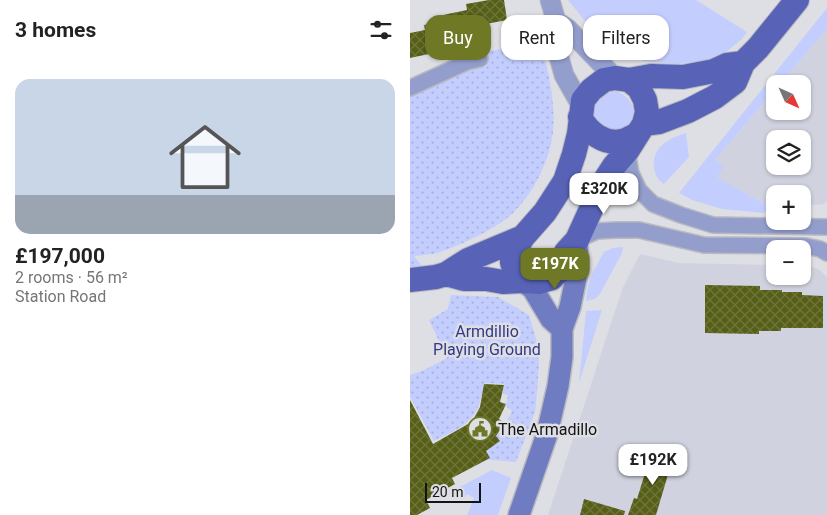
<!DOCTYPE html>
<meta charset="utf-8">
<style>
:root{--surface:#fff;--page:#f2f2f2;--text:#222;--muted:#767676;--accent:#6f7925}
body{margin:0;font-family:Roboto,sans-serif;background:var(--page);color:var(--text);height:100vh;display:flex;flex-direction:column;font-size:19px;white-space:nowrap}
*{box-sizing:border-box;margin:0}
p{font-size:16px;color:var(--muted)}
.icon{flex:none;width:28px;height:28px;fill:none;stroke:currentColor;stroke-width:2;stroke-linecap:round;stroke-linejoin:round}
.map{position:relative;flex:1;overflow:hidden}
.side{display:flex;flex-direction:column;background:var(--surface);width:410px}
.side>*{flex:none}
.guide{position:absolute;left:15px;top:15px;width:326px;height:45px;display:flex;gap:10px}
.needle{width:32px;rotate:135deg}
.tools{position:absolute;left:356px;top:75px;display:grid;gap:10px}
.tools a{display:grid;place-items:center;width:45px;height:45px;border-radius:10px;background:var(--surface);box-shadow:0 1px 4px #0004;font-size:25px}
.scale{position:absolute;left:15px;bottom:12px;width:56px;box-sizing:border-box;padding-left:5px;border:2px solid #131315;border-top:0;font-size:14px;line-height:18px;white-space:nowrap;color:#131315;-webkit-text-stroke:4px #dedfe4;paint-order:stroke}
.price{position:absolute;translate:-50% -42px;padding:0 11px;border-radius:10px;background:#fff;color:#222;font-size:16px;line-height:32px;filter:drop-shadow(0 1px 2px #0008)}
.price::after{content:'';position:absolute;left:50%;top:30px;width:15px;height:11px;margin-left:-8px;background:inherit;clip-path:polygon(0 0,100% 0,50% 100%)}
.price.active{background:var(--accent);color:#fff}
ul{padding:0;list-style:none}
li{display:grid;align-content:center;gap:10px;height:265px;padding:0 15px}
li span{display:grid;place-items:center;height:155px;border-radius:15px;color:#555}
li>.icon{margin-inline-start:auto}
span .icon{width:90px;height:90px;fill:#fffc;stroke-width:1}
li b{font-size:21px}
h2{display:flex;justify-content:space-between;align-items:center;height:60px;padding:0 15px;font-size:21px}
.chip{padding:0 18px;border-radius:15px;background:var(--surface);box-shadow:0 1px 4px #0004;font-size:18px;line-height:45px}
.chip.active{background:var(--accent);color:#fff}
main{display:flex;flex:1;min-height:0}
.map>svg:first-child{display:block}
.built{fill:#d0d3df;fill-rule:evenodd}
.green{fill:#c4cefe}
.park{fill:url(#park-dots)}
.building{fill:url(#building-cross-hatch)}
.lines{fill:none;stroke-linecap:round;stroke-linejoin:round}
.minor-casing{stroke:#b9babf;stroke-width:18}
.tertiary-casing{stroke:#b9babf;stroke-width:21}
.secondary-casing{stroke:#b9babf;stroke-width:24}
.primary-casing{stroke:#b9babf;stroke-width:26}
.minor{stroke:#949ecd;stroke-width:15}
.tertiary{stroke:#949ecd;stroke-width:19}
.secondary{stroke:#707cc1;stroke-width:21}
.primary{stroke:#5863b8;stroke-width:24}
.labels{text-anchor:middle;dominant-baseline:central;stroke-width:5;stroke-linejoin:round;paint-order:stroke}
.park-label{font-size:16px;fill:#333984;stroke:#dedfe4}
.poi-label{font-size:16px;fill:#131315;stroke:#dedfe4;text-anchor:start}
</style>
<main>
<section class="side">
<h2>3 homes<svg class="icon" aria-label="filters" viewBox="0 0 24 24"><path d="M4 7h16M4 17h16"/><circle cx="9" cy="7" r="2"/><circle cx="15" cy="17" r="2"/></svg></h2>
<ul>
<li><span style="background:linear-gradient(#c9d6e8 75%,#9aa5b1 0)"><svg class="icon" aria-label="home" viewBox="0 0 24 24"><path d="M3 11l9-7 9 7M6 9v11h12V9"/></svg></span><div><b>£197,000</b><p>2 rooms · 56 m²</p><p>Station Road</p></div></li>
</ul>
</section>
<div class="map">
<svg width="417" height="515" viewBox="0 0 417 515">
<defs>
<pattern id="park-dots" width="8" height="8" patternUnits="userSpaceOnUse" patternTransform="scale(1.25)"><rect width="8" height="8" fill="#c4cefe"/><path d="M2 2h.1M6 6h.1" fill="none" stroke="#a8b0d9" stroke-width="1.8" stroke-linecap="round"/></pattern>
<pattern id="building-cross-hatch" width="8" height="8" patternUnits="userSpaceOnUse" patternTransform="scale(1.25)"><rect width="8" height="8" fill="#565f15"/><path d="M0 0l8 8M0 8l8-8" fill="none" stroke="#6e753e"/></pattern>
</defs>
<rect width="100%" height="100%" fill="#dedfe4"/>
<!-- built -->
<path class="built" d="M417 29V201L414 204 393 206 392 194H365V208H362L306 177 305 160 365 90V111H392V84H370ZM365 139H392V166H365Z
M230 254 269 263 365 265V276H392L393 266H400L410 270 417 277V515H138L213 287Z"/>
<!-- green -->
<path class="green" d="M158 0H286L337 32 332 39 316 52 297 60 268 64 234 61 220 55 216 47 195 33 180 27Z
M417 8V29L370 84H365V90L305 160 314 167 307 177 362 208 353 213 312 209 282 200 269 193Z
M207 91C230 102 229 124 204 132L187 124C178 105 186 92 207 91Z
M276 133 279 157 254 184C248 180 245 175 244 168 241 147 260 138 276 133Z
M213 247 212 253 190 294 185 299 176 301 178 286 184 270 194 252 203 248Z
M192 310 169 383 176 311Z
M82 470 101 478 88 515H57L64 498 57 494 54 498 45 494 48 488Z"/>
<!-- park -->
<path class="park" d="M129 35C137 67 146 99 143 132 140 160 123 194 103 213 88 228 44 249 23 254 17 255 10 255 4 256L12 266 0 269V97C21 85 53 70 77 66L75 52 92 49 105 39Z
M41 295 88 297 119 315 127 342 129 364 127 392 125 412 106 462 71 459C81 443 94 428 102 411L96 406 98 395 93 394 94 384 75 383C73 389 72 396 70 402 63 425 43 431 24 441L0 397V375L12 371 37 358 19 320 38 309Z"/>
<!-- building -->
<path class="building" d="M79 0H94L97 20 76 24 77 31 53 36V39L38 41V44L33 46V49L19 52V54L0 58V33L15 30 14 25 34 21 33 15 57 10 56 4Z
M295 285 350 286V290H372V292H392V295L413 296V328H371V331H349V334L295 333Z
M74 384 94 385 90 402 96 404 89 419 95 423 86 436 90 441 76 451 80 458 42 478 45 484 16 500 20 508 7 515H0V400L23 444 58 424 64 418 70 407Z
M251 447 265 451 246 515H218L224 498 227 499 236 470 244 472Z
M174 499 215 511 214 515H170Z"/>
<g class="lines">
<!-- minor casing -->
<g class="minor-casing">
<path id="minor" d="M0 88 57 62 70 59
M217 151 221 173 229 190 243 204 271 215 303 225 417 227
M167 240 187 231 207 230H229L294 245 396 246 410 249 417 253"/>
</g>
<!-- tertiary casing -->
<g class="tertiary-casing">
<path id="tertiary" d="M140 0 146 21 143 36 154 75 172 107
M146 21 158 29 205 78"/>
</g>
<!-- secondary casing -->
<g class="secondary-casing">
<path id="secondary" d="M113 281 123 289 141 319 152 329
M109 515 137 434 148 386 152 357V329L160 307 168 268 167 240"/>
</g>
<!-- primary casing -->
<g class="primary-casing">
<path id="primary" d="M219 80 241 76 273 77 304 71 317 65 333 63
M170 117C178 132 194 145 212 141 217 140 222 137 227 134
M234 124 249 122 278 111 305 97 325 82 333 63 348 48 387 0
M36 274 54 279H76L93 282 113 281 129 282 142 278 151 269 156 252 167 240 193 183 204 166 217 151 234 124 237 112 235 100 229 88 219 80 205 78 194 80 181 90 173 100 169 134 164 154 155 181 135 212 113 237 105 250 102 262 105 272 113 281
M0 280 26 277 36 274 58 260 113 237"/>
</g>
<!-- minor -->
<use href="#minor" class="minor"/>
<!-- tertiary -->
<use href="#tertiary" class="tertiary"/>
<!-- secondary -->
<use href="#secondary" class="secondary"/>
<!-- primary -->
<use href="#primary" class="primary"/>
</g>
<!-- icons -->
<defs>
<g id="civic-ring" transform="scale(1.25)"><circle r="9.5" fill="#dedfe4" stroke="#6f7925" stroke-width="1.5"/><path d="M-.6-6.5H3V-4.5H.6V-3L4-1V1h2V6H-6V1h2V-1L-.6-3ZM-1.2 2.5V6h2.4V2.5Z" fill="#6f7925"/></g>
</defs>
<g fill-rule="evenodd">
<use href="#civic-ring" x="70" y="429"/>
</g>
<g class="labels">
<!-- park labels -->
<g class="park-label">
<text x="77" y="331">Armdillio<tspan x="77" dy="18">Playing Ground</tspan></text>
</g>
<!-- poi labels -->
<g class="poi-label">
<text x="88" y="429">The Armadillo</text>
</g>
</g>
</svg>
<div class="tools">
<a><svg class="needle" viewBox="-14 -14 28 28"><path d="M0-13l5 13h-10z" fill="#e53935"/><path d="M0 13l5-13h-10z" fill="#767676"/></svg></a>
<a><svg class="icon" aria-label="layers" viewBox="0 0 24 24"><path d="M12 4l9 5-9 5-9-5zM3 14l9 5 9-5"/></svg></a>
<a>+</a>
<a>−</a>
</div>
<div class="scale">20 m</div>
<b class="price" style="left:194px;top:215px">£320K</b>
<b class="price active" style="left:145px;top:290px">£197K</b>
<b class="price" style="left:243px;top:486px">£192K</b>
<div class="guide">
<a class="chip active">Buy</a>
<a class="chip">Rent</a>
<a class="chip">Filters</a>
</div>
</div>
</main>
